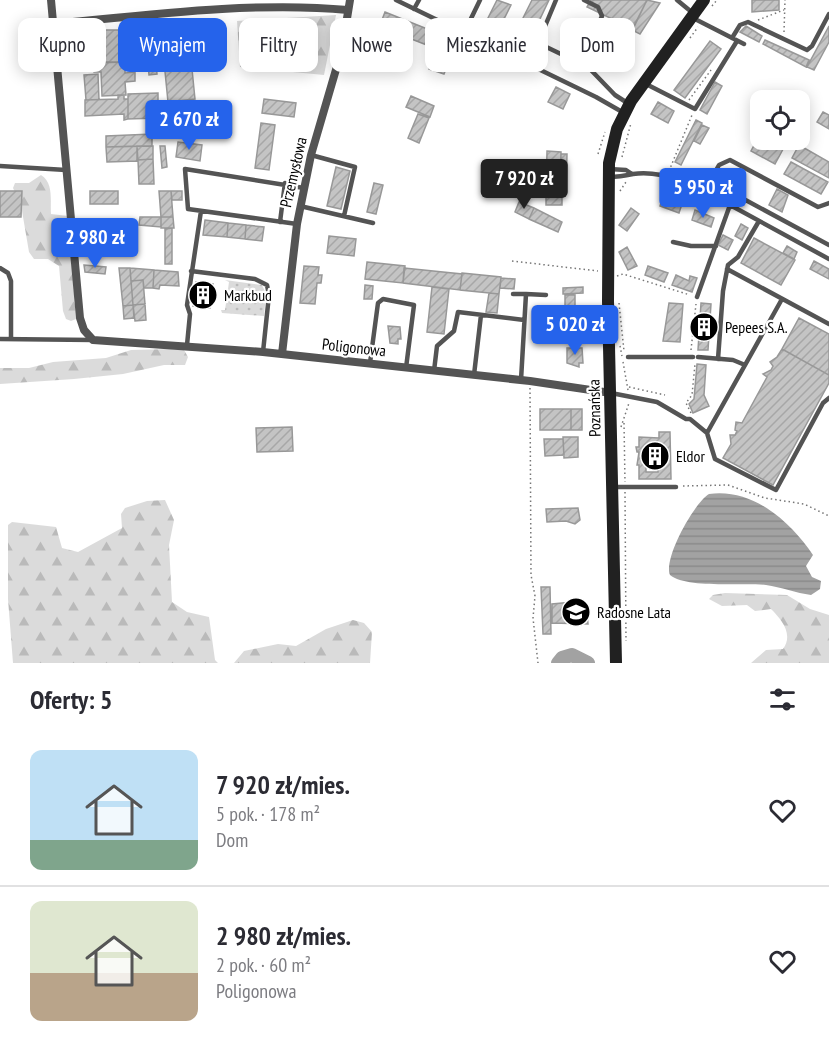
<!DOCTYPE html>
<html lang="pl">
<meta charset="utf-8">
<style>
:root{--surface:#fff;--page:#f7f7f7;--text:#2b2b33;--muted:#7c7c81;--line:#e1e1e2;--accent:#2563eb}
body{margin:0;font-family:"PT Sans Narrow",sans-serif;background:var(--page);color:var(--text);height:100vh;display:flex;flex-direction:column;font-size:22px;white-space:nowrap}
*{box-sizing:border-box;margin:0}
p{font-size:20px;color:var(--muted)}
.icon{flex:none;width:33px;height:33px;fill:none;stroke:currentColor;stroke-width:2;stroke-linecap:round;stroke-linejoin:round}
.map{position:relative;height:663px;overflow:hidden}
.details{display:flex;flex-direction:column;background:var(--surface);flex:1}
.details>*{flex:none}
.top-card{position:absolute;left:18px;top:18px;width:794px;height:54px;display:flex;gap:12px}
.fabs{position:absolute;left:750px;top:90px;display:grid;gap:12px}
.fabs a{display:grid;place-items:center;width:60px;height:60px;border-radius:12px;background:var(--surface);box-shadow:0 3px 15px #0003;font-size:30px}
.price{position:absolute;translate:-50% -51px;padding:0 14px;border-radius:6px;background:var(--accent);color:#fff;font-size:20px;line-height:39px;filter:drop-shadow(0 2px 3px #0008)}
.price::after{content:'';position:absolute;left:50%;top:36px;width:18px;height:14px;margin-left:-9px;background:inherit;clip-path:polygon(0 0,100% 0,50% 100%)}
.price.active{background:#222;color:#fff}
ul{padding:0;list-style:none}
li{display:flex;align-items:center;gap:18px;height:150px;padding:0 30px}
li+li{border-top:2px solid var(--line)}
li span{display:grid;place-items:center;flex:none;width:168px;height:120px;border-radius:12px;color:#555}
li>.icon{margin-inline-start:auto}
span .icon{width:72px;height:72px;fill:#fffc;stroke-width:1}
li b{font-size:26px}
h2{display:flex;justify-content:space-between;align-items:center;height:72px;padding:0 30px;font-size:26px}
.pill{padding:0 21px;border-radius:12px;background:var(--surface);box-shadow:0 3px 15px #0003;font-size:21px;line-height:54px}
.pill.active{background:var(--accent);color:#fff}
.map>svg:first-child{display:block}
.grass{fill:url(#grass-dots)}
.forest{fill:url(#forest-firs)}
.water{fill:url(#water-rules)}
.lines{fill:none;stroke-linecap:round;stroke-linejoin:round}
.river{stroke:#a2a2a2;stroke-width:14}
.building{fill:url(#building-hatch);stroke:#989898;stroke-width:1.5;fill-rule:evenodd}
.path{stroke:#767676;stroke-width:1.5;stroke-dasharray:1.5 3;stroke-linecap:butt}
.lane{stroke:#545454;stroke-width:4.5}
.street{stroke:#545454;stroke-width:8}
.secondary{stroke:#212121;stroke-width:12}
.labels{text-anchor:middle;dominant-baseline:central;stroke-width:4.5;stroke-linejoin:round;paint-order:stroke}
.street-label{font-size:16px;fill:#000;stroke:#fff}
.poi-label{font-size:16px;fill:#000;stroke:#fff;text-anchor:start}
</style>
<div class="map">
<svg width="829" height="663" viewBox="0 0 829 663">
<defs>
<pattern id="grass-dots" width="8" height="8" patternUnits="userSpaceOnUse" patternTransform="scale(1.5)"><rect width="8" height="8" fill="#dbdbdb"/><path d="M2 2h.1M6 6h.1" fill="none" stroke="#bababa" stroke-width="1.8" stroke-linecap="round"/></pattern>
<pattern id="forest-firs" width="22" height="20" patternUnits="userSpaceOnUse" patternTransform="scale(1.5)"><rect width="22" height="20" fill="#dbdbdb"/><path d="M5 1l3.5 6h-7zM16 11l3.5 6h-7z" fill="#bababa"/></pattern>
<pattern id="water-rules" width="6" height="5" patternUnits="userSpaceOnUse" patternTransform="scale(1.5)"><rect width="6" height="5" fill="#a2a2a2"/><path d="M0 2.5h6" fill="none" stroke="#8a8a8a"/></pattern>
<pattern id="building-hatch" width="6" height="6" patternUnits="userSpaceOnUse" patternTransform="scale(1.5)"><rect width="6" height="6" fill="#c4c4c4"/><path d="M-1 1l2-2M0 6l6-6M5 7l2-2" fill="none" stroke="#a7a7a7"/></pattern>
</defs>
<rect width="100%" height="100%" fill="#fff"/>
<!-- grass -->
<path class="grass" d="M225 280 262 285 266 294 264 316 222 313 221 310H225L229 282Z"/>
<!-- forest -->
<path class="forest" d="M336 15 324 75 240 67 237 21Z
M41 175C54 183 50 201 51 214L68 216 76 319 71 321 66 319 63 311 59 266 48 259H34L29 252 21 205 13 188 15 183H29Z
M171 349 184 350 188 357 185 365H164L123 374 74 379 0 384V368H29L53 362 106 358 131 350Z
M165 500 174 520 169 545 172 602 187 612 209 617 215 660 218 663H13L8 599V525L12 522 56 527 62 548 78 552 122 528 121 514 125 508 147 501Z
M725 593 787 595 810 609 829 615V663H751L766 650 783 649C794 634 781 619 771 609L755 611 747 605 722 606 709 599 713 595Z
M353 620 364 623 372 632 370 663H234L244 651 278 644 296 646 326 629Z"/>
<!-- water -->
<path class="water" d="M709 494C753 488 790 521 813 555L806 566 812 577 821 581 820 589 811 595C796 593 781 587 766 585 744 582 687 589 670 575 663 559 694 503 709 494Z"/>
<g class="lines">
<!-- river -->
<path class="river" d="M558 663 562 658 572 655 588 663"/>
</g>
<!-- building -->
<path class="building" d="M497 0 511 5 495 37 489 34 487 38 480 34Z
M532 0H549L530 40 515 34Z
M591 0H647L633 29 587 7Z
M647 0 660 3 640 34 632 30Z
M752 0H779V10L752 12Z
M385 12 457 41 444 74 429 69 437 49 396 33 387 56 370 49 375 36 374 29 380 25Z
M746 26 762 36 759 42 740 32Z
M829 26V42L814 70 807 67Z
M188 29 195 99 168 102 161 31Z
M100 30H124L125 62H101Z
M765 40 809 60 806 67 763 44Z
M710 41 721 49 685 98 674 90Z
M155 49 157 74 149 75 147 50Z
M125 62V73L135 72V81L125 82 126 95 102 96 101 72H94L93 63Z
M98 74 99 100H86L84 75Z
M715 82 722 86 707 114 700 110Z
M556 87 570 94 563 109 548 102Z
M158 93V118L128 119V94Z
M118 95H124V99H128V119L124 120V114L85 116V100L118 99Z
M411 96 434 106 430 117 406 107Z
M264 99 296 103 294 117 262 113Z
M658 102 674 111 668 123 651 114Z
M823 112 829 115V129L817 122Z
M418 114 429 118 419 143 408 138Z
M696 120 702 123 681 165 675 162Z
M261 123 275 125 269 170 255 168Z
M702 125 709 128 700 144 694 141Z
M152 134V146L106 147V136Z
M758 138 788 140 775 164 751 151Z
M178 142 202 145 200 161 176 157Z
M799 145 829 162V178L792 158Z
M137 146 138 161 107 162 106 147Z
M137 146H153V159L137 160Z
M160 146H165L167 167 162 168Z
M547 151 561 152 560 194H546Z
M561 154H567L566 194H560Z
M153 159 154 184H139L138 160Z
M791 162 828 182 821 194 784 174Z
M336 167 350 171 341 209 327 206Z
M374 183 383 185 376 214 367 212Z
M777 189 788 195 782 212 769 205Z
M0 191H22L21 217H0Z
M90 191H118V204H90Z
M159 191H171L173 217H161Z
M171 191H182V200H172Z
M546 194H562V205H546Z
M663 196 682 204 679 213 660 206Z
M519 202 534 208 529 219 515 212Z
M534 208 562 222 558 232 529 219Z
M631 208 639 214 627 231 619 225Z
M695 210 714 218 711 227 692 220Z
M140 217H161V227L139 225Z
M161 217H173L174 228H161Z
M205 220 228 223 227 237 203 235Z
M228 223 246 225 245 239 227 237Z
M741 224 748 228 742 240 735 236Z
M246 225 264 227 262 241 245 239Z
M172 228V264H165V229Z
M723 235 733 240 728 250 718 245Z
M329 236 356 239 354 256 327 253Z
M754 238 795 260 781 285 741 263Z
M787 246 797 252 794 259 783 253Z
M627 247 637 266 628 270 619 252Z
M814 261 829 269V279L810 269Z
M367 262 405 266 403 283 365 279Z
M84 265 106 267 105 274 85 272Z
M304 266 319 267 318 275H322L321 283H317L315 304 300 303Z
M648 266 668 273 664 282 645 275Z
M119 268H130L133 305 123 306Z
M130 268 154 270 153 288H144L143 280 131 281Z
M404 268 462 274 460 290 403 283Z
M154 270 178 272 179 286 160 285 159 289 153 288Z
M462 273 501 277 499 294 460 290Z
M676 275 689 281 690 276 697 278 692 292 672 285Z
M501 278 515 279 514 289 500 288Z
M143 280 145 304 133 305 131 281Z
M196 282 213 284 210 308 193 306Z
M365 285 373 286 372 299H364Z
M432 287 449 289 444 334 427 332Z
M583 287V293L563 294V288Z
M489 293 499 294 497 313 486 312Z
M565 295H575V325H565Z
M669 303 683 304 680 342 663 341Z
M701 303 711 304 708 350H698Z
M145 304 146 320 135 321 133 305Z
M133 305 134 318 124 319 123 306Z
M799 318 829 334V375L782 349Z
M388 326 400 327 401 339H398V344L390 343Z
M567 348H582L583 363H579V367L567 363Z
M782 349 829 375V383L773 485 723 458 731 444 730 435H735L737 431 735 430 736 422 742 423 767 377 763 374 771 370 773 366 770 362 777 357Z
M697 364 706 365 704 395 709 406 693 413 689 404 694 399Z
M540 409H571V430H540Z
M571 409H582V430H571Z
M292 427 293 451 257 452 256 428Z
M659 432H670L671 479H639V465H637L639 452H637L636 447H639V437L659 438ZM646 461H658V472H646Z
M563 437H578V457L564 458Z
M544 439H563L564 455 545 456Z
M578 508 580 520 575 524 566 521 547 522 546 509Z
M541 587H550L551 634H543Z
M573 602 586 604 588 624 552 623V604Z"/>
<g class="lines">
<!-- path -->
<path class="path" d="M712 6 717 0
M758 20 784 10
M784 32 785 0
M690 38 698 27
M689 100 711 70
M598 154 605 132
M622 157 631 123
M669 171 692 115
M620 191 626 182
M512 261 598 271
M617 276 623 274 690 295
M619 303 624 351
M620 346 622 356
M691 350 696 304
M623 362 628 390
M629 387 665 395
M530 388 531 575 535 596 533 618 538 663
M594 399 600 407
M691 413 686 403 692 395 695 364
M624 423 625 482
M621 427 629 403
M683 486 728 485 765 498 804 504 829 516
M625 492 626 641"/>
<!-- lane -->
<path class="lane" d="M396 0 596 97 624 113
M556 0 538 43 588 67 615 95 629 104
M677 0 694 14
M414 9 419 0
M693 18 744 44
M464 33 480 0
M732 38 740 25 748 22 807 50 812 46 829 14
M582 63 602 16 598 7 584 0
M646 84 695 109 737 41
M311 155 355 167 344 216
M0 166 66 170
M609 169 626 170 632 174
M609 177C618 177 624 176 633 174 662 169 702 187 728 199L730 205 697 297
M705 190 719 165 730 160 818 207 829 203
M728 199 740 197 829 245
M730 205 829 259
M300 206 373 223
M280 222 285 183
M297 224 188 209 185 169 304 188
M673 242 691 246H716
M0 268 8 273 11 281V339
M727 269 829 324
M191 271 255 279 267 285 269 295 263 352
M513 294H526
M0 339 93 340
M187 345 190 314 187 305 201 211
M628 357H693
M698 357 733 360 745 365
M718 359 723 291 728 265 738 257 759 221
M370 363 378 303 383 299 414 305 406 368
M434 371 437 346 454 331 458 312 524 320
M474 375 481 315
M521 380 526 294 546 295
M611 393 657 402 686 419H690L707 433 715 459 776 490 823 403 829 398
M707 433 782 299
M612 487H676"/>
<!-- street -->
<path class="street" d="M51 0 80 318 84 330 93 340 263 352 530 381 611 393
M54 24C147 15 256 1 348 10
M282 354 297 224 311 155 342 49 350 0"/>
<!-- secondary -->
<path class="secondary" d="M616 663 608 301 609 163 617 129 631 101 704 0"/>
</g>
<!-- icons -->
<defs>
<g id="building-disc" transform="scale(1.5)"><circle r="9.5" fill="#000" stroke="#fff"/><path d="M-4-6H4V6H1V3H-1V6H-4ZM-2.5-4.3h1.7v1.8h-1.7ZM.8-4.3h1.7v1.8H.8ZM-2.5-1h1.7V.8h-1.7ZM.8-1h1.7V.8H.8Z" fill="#fff"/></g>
<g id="school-disc" transform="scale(1.5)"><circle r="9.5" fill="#000" stroke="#fff"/><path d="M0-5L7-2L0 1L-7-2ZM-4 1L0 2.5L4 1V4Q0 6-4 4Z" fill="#fff"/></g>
</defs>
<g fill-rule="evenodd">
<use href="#building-disc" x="203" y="295"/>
<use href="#building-disc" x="704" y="327"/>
<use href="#building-disc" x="655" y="456"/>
<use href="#school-disc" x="576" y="612"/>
</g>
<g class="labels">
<!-- street labels -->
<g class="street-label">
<text transform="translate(293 172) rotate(-77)">Przemysłowa</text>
<text transform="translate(354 347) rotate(6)">Poligonowa</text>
<text transform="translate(594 408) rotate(-91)">Poznańska</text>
</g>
<!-- poi labels -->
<g class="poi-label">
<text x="224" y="295">Markbud</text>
<text x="725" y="327">Pepees S.A.</text>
<text x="676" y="456">Eldor</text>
<text x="597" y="612">Radosne Lata</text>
</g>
</g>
</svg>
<div class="fabs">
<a><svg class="icon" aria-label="locate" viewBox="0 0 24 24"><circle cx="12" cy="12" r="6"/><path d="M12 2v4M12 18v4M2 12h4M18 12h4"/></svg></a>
</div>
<b class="price" style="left:189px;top:151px">2 670 zł</b>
<b class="price active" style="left:524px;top:210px">7 920 zł</b>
<b class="price" style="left:703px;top:219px">5 950 zł</b>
<b class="price" style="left:95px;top:269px">2 980 zł</b>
<b class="price" style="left:575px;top:356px">5 020 zł</b>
<div class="top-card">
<a class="pill">Kupno</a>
<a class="pill active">Wynajem</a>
<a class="pill">Filtry</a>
<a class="pill">Nowe</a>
<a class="pill">Mieszkanie</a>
<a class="pill">Dom</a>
</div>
</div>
<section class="details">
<h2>Oferty: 5<svg class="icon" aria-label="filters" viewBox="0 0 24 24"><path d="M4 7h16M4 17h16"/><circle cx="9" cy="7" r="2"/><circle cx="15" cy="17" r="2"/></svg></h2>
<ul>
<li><span style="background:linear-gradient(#bfe0f5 75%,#7fa58c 0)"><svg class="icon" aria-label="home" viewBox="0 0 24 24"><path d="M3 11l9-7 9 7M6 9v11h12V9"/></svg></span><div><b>7 920 zł/mies.</b><p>5 pok. · 178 m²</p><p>Dom</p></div><svg class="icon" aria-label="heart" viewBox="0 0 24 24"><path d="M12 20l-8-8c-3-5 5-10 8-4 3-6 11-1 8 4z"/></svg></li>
<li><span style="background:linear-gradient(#dfe7d0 60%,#b9a48a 0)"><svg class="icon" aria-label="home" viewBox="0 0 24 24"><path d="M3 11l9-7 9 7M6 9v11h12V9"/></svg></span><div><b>2 980 zł/mies.</b><p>2 pok. · 60 m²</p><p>Poligonowa</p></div><svg class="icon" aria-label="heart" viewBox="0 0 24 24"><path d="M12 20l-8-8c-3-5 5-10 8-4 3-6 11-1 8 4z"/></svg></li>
</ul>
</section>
